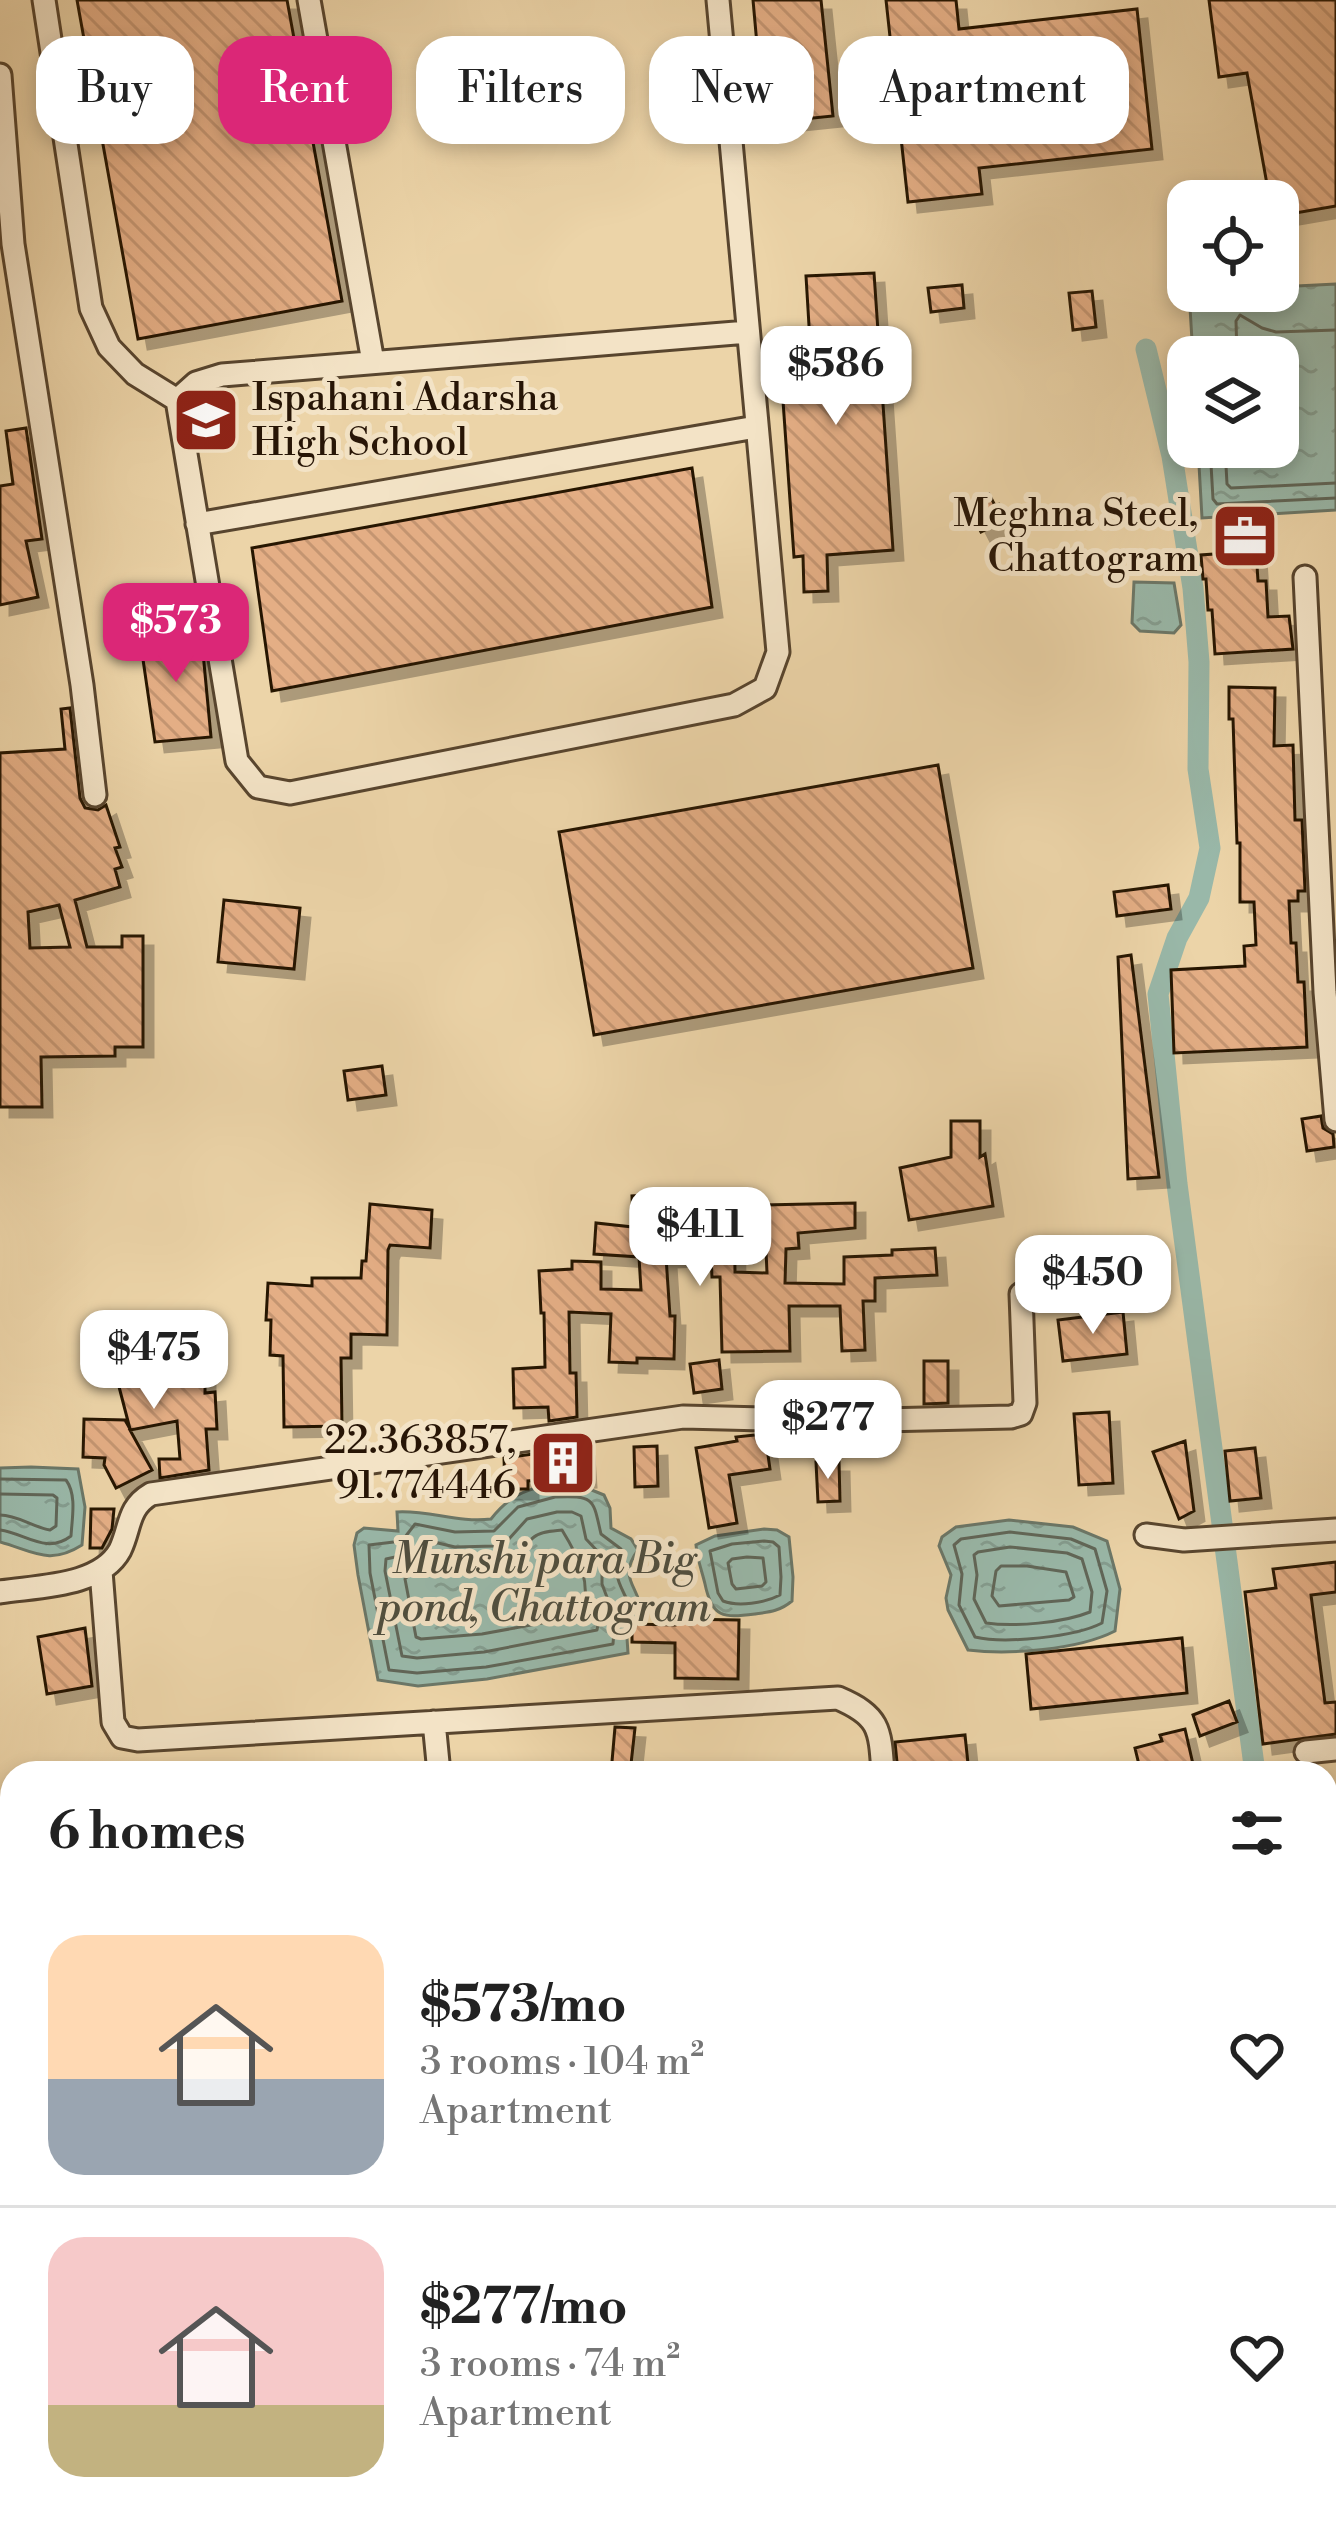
<!DOCTYPE html>
<meta charset="utf-8">
<style>
:root{--surface:#fff;--page:#f2f2f2;--text:#222;--muted:#767676;--line:#e0e0e0;--accent:#db2777}
body{margin:0;font-family:"Libre Bodoni",serif;background:var(--page);color:var(--text);height:100vh;display:flex;flex-direction:column;font-size:45px;white-space:nowrap}
*{box-sizing:border-box;margin:0}
p{font-size:39px;color:var(--muted)}
.icon{flex:none;width:66px;height:66px;fill:none;stroke:currentColor;stroke-width:2;stroke-linecap:round;stroke-linejoin:round}
.map{position:relative;flex:1;overflow:hidden}
.side{position:absolute;left:0px;top:1761px;width:1338px;height:771px;display:flex;flex-direction:column;background:var(--surface);border-radius:36px 36px 0 0;box-shadow:0 6px 18px #0003}
.side>*{flex:none}
.banner{position:absolute;left:36px;top:36px;width:1266px;height:108px;display:flex;gap:24px}
.controls{position:absolute;left:1167px;top:180px;display:grid;gap:24px}
.controls a{display:grid;place-items:center;width:132px;height:132px;border-radius:24px;background:var(--surface);box-shadow:0 6px 18px #0003;font-size:60px}
.price{position:absolute;translate:-50% -102px;padding:0 27px;border-radius:24px;background:#fff;color:#222;font-size:39px;line-height:78px;filter:drop-shadow(0 3px 6px #0008)}
.price::after{content:'';position:absolute;left:50%;top:72px;width:36px;height:27px;margin-left:-18px;background:inherit;clip-path:polygon(0 0,100% 0,50% 100%)}
.price.current{background:var(--accent);color:#fff}
ul{padding:0;list-style:none}
li{display:flex;align-items:center;gap:36px;height:300px;padding:0 48px}
li+li{border-top:3px solid var(--line)}
li span{display:grid;place-items:center;flex:none;width:336px;height:240px;border-radius:36px;color:#555}
li>.icon{margin-inline-start:auto}
span .icon{width:144px;height:144px;fill:#fffc;stroke-width:1}
li b{font-size:51px}
h2{display:flex;justify-content:space-between;align-items:center;height:144px;padding:0 48px;font-size:51px}
.tag{padding:0 42px;border-radius:36px;background:var(--surface);box-shadow:0 6px 18px #0003;font-size:42px;line-height:108px}
.tag.current{background:var(--accent);color:#fff}
.map>svg:first-child{display:block}
.water{fill:url(#water-ripples);stroke:#6b7768;stroke-width:3}
.lines{fill:none;stroke-linecap:round;stroke-linejoin:round}
.shore{stroke:#606658;stroke-width:3}
.canal{stroke:#99b8a9;stroke-width:21}
.building{fill:url(#building-back-hatch);stroke:#271506;stroke-width:3;fill-rule:evenodd;filter:url(#shadow)}
.minor-casing{stroke:#58452e;stroke-width:27}
.minor{stroke:#f3e3c6;stroke-width:21}
.labels{text-anchor:middle;dominant-baseline:central;stroke-width:10;stroke-linejoin:round;paint-order:stroke}
.poi-label{font-size:39px;fill:#271506;stroke:#f3e3c6;text-anchor:end}
.water-label{font-size:42px;font-style:italic;fill:#4f4e3f;stroke:#f3e3c6}
</style>
<div class="map">
<svg width="1336" height="2531" viewBox="0 0 1336 2531">
<defs>
<pattern id="water-ripples" width="26" height="14" patternUnits="userSpaceOnUse" patternTransform="scale(3)"><rect width="26" height="14" fill="#99b8a9"/><path d="M2 4q2-2 4 0t4 0M15 11q2-2 4 0t4 0" fill="none" stroke="#849d90"/></pattern>
<pattern id="building-back-hatch" width="6" height="6" patternUnits="userSpaceOnUse" patternTransform="scale(3)"><rect width="6" height="6" fill="#e4ae85"/><path d="M-1 5l2 2M0 0l6 6M5-1l2 2" fill="none" stroke="#c49571"/></pattern>
<filter id="shadow"><feDropShadow dx="10" dy="10" stdDeviation="0" flood-color="#0004"/></filter>
</defs>
<rect width="100%" height="100%" fill="#ecd4a8"/>
<filter id="stains"><feTurbulence type="fractalNoise" baseFrequency=".00167" numOctaves="4"/><feColorMatrix values="0 0 0 0 .2 0 0 0 0 .09 0 0 0 0 .02 0 0 0 .5 -.17"/></filter>
<radialGradient id="worn" r=".72"><stop offset=".6" stop-color="#630" stop-opacity="0"/><stop offset="1" stop-color="#630" stop-opacity=".3"/></radialGradient>
<!-- water -->
<path class="water" d="M1336 284V510L1202 518 1198 447H1278V357H1193L1189 291H1278V287Z
M1134 582 1174 583 1181 625 1174 633 1140 631 1132 623Z
M31 1467 78 1469 85 1507 82 1545C49 1566 33 1551 0 1542V1468Z
M577 1484 604 1495 610 1508 611 1528 631 1539 638 1550C616 1580 641 1586 642 1616L626 1623 628 1653 487 1679 418 1686 378 1680 358 1575 354 1545 357 1533 364 1528 398 1531 397 1512C429 1510 458 1523 491 1519 516 1487 538 1486 577 1484Z
M1009 1520 1073 1527 1107 1541 1120 1589 1115 1631C1078 1650 1009 1655 968 1650L948 1610 946 1598 951 1575 939 1546 942 1537 956 1527Z
M764 1529 777 1530 789 1537 793 1577 792 1601C780 1611 770 1612 755 1614 723 1618 712 1618 705 1584 702 1571 697 1559 696 1545L715 1536Z"/>
<g class="lines">
<!-- shore -->
<path class="shore" d="M1237 357 1236 321 1240 315 1262 328 1276 332 1336 330
M1210 447 1213 499 1217 504 1336 498
M1225 447 1227 484 1231 488 1336 483
M0 1479 66 1480C77 1495 72 1518 71 1536 46 1555 25 1533 0 1530
M0 1494 53 1495 57 1498 56 1526 50 1530C32 1527 18 1515 0 1515
M555 1497C596 1495 593 1500 601 1534L621 1549C614 1580 616 1576 629 1604L615 1618 613 1644 486 1667 417 1673 389 1670 370 1573 369 1545 402 1541 415 1524 455 1532 494 1531 518 1507Z
M557 1512H572L581 1516 586 1539 602 1556V1584L608 1600 600 1614 597 1630 484 1652 417 1658 402 1656 385 1571 386 1559 409 1554 425 1540 455 1547 495 1546 508 1540 527 1519Z
M562 1530C578 1556 594 1585 580 1616L482 1634 421 1639 416 1637 405 1579C431 1549 458 1570 495 1564 515 1561 520 1549 534 1537 541 1531 553 1531 562 1530Z
M1010 1532 1071 1539 1095 1549 1107 1591 1102 1623C1075 1637 1005 1644 975 1637L959 1605 962 1574 954 1545 961 1539Z
M764 1541 773 1542 779 1547 781 1577 780 1595C765 1603 738 1607 723 1601L718 1593 710 1551 732 1544Z
M1010 1547 1067 1553 1082 1559 1092 1592 1090 1612C1063 1623 1014 1627 986 1623L974 1599 977 1575 974 1555 978 1552Z
M747 1557 763 1558 766 1582 762 1586 736 1589 732 1584 728 1563 732 1559Z
M1001 1566H1027L1066 1572 1074 1597 1069 1600 999 1606 992 1596 996 1571Z"/>
<!-- canal -->
<path class="canal" d="M1146 349 1172 456 1193 588 1199 662 1198 769 1210 848 1199 898 1177 938 1158 994 1177 1184 1255 1773
M1326 2288 1336 2400"/>
</g>
<!-- building -->
<path class="building" d="M77 0H287L342 301 138 339Z
M753 0H821L833 116 764 123Z
M886 0H956L959 29 1137 9 1152 149 979 168 982 194 908 202Z
M1209 0H1336V206L1278 216V201H1270L1247 73 1219 77Z
M874 273 893 550 827 555 828 591 804 592 803 556 794 557 779 344 810 342 806 276Z
M962 285 964 308 931 312 928 288Z
M1092 291 1096 327 1073 330 1069 293Z
M26 428 42 539 26 541 38 597 0 605V486L13 484 6 431Z
M692 468 712 607 272 691 252 548Z
M989 494 1003 521 981 532 967 505Z
M1256 551 1258 581H1266L1268 617 1289 616 1293 649 1215 654 1212 610H1208L1206 579H1203L1201 555Z
M181 631 202 642 211 737 155 742 139 632Z
M1229 687 1275 688 1274 746 1293 745 1295 820H1302L1305 891H1298V901H1289L1291 943H1296L1298 982H1304L1307 1047 1174 1053 1171 970 1245 966 1244 946 1256 945 1254 902H1240V843H1237L1233 719H1229Z
M70 708 80 798 85 808 98 810 106 805 120 847 115 848 122 867 115 869 120 887 75 900 87 947H122V936H143V1047H115V1056L41 1057 42 1107H0V753L65 749 61 709ZM59 905 70 947 30 948 28 912Z
M938 765 973 968 594 1035 559 832Z
M1168 885 1171 909 1117 916 1114 892Z
M224 900 300 908 294 969 218 962Z
M1131 955 1159 1177 1128 1179 1118 957Z
M382 1066 386 1095 348 1100 344 1071Z
M1321 1116 1323 1128 1333 1134 1334 1147 1307 1151 1302 1119Z
M951 1121H980V1157L985 1154 993 1206 909 1220 900 1168 951 1157Z
M665 1194 666 1206 710 1204V1197H734L735 1272 767 1273 764 1205 855 1203V1228L798 1233 799 1248 786 1249 785 1283 844 1284V1257L892 1255V1250L935 1248 937 1275 875 1278V1301H863L865 1350 842 1351 840 1306H789L790 1351 722 1352 720 1277H712L711 1255 666 1257 670 1316H675L674 1359 637 1358V1363L609 1362 611 1314 569 1312 570 1373H576L577 1417 549 1421 548 1407 514 1408 513 1369 545 1367 544 1313H541L539 1271 572 1269V1261L601 1262V1289L641 1290 639 1257 594 1254 596 1223 633 1227 632 1196Z
M370 1204 432 1210 430 1248 390 1245 388 1250 387 1335 351 1334V1358H341L342 1426 284 1427 283 1356 270 1355 271 1320H266L268 1283 312 1286V1278H361L362 1261H366Z
M1123 1312 1127 1354 1063 1361 1058 1320Z
M160 1331 167 1362 205 1361V1393L215 1392 217 1429H206L209 1470 160 1478 159 1459H180L177 1421 130 1430 152 1470 116 1488 104 1465 105 1458 83 1457 84 1419 125 1420 130 1429 117 1379 121 1378 113 1342Z
M719 1360 722 1389 694 1393 690 1364Z
M924 1361H948V1403L924 1404Z
M1109 1412 1113 1483 1079 1485 1074 1414Z
M765 1434 770 1469 729 1475 737 1523 709 1528 696 1448 737 1441 736 1437Z
M1185 1441 1194 1511 1179 1519 1153 1452Z
M657 1446 658 1486 635 1487 634 1447Z
M584 1447 586 1477 528 1481V1489H505L504 1458Z
M1255 1448 1261 1498 1230 1501 1225 1451Z
M816 1462H839L840 1501 818 1502Z
M91 1509H114L112 1529 102 1548H90Z
M1336 1562V1592L1311 1595 1325 1703 1336 1702V1734L1263 1744 1245 1592 1276 1588 1273 1569Z
M675 1619 739 1620 738 1679 675 1678V1643L632 1642V1624L675 1625Z
M85 1628 92 1686 47 1694 38 1637Z
M1182 1638 1187 1693 1031 1709 1026 1654Z
M1229 1701 1237 1722 1200 1736 1193 1715Z
M615 1727 635 1728 630 1773H611Z
M1185 1729 1195 1773H1141L1135 1748 1162 1741 1160 1735Z
M965 1735 969 1773H898L895 1742Z"/>
<g class="lines">
<!-- minor casing -->
<g class="minor-casing">
<path id="minor" d="M44 0 91 308 109 347 135 374 177 400 237 761 258 787 290 793 734 705 765 688 778 652 718 0
M309 0 373 362
M0 75 13 244 82 685 95 795
M177 400 196 383 222 375 748 332
M197 524 756 427
M1305 577 1325 992 1336 1120
M1146 1535 1184 1540 1336 1530
M101 1571 113 1722 122 1737 138 1740 838 1698C880 1716 880 1729 883 1773
M0 1592C37 1586 100 1587 120 1550 131 1527 127 1508 151 1494L683 1417 839 1421 1011 1417 1021 1414 1025 1403 1021 1294
M434 1722 439 1773
M1306 1752 1336 1749
M1326 2007 1336 2006
M0 2230 12 2252
M1326 2424H1336
M152 2520 158 2531
M340 2520 342 2531
M976 2520 979 2531
M1001 2531 1028 2520"/>
</g>
<!-- minor -->
<use href="#minor" class="minor"/>
</g>
<!-- icons -->
<defs>
<g id="school-square" transform="scale(3.45)"><rect x="-9" y="-9" width="18" height="18" rx="4" fill="#8f2418" stroke="#f3e3c6"/><path d="M0-5L7-2L0 1L-7-2ZM-4 1L0 2.5L4 1V4Q0 6-4 4Z" fill="#fff"/></g>
<g id="office-square" transform="scale(3.45)"><rect x="-9" y="-9" width="18" height="18" rx="4" fill="#8f2418" stroke="#f3e3c6"/><path d="M-6-3h4V-5.5h4V-3h4V5H-6ZM-1-4.5V-3h2v-1.5ZM-6 0V1H6V0Z" fill="#fff"/></g>
<g id="building-square" transform="scale(3.45)"><rect x="-9" y="-9" width="18" height="18" rx="4" fill="#8f2418" stroke="#f3e3c6"/><path d="M-4-6H4V6H1V3H-1V6H-4ZM-2.5-4.3h1.7v1.8h-1.7ZM.8-4.3h1.7v1.8H.8ZM-2.5-1h1.7V.8h-1.7ZM.8-1h1.7V.8H.8Z" fill="#fff"/></g>
</defs>
<g fill-rule="evenodd">
<use href="#school-square" x="206" y="420"/>
<use href="#office-square" x="1245" y="536"/>
<use href="#building-square" x="563" y="1463"/>
</g>
<g class="labels">
<!-- poi labels -->
<g class="poi-label">
<text x="252" y="398" text-anchor="start">Ispahani Adarsha<tspan x="252" dy="45">High School</tspan></text>
<text x="1198" y="514">Meghna Steel,<tspan x="1198" dy="45">Chattogram</tspan></text>
<text x="516" y="1441">22.363857,<tspan x="516" dy="45">91.774446</tspan></text>
</g>
<!-- water labels -->
<g class="water-label">
<text x="544" y="1560">Munshi para Big<tspan x="544" dy="48">pond, Chattogram</tspan></text>
</g>
</g>
<rect width="100%" height="100%" filter="url(#stains)"/>
<rect width="100%" height="100%" fill="url(#worn)"/>
</svg>
<div class="controls">
<a><svg class="icon" aria-label="locate" viewBox="0 0 24 24"><circle cx="12" cy="12" r="6"/><path d="M12 2v4M12 18v4M2 12h4M18 12h4"/></svg></a>
<a><svg class="icon" aria-label="layers" viewBox="0 0 24 24"><path d="M12 4l9 5-9 5-9-5zM3 14l9 5 9-5"/></svg></a>
</div>
<b class="price" style="left:836px;top:428px">$586</b>
<b class="price current" style="left:176px;top:685px">$573</b>
<b class="price" style="left:700px;top:1289px">$411</b>
<b class="price" style="left:1093px;top:1337px">$450</b>
<b class="price" style="left:154px;top:1412px">$475</b>
<b class="price" style="left:828px;top:1482px">$277</b>
<div class="banner">
<a class="tag">Buy</a>
<a class="tag current">Rent</a>
<a class="tag">Filters</a>
<a class="tag">New</a>
<a class="tag">Apartment</a>
</div>
<section class="side">
<h2>6 homes<svg class="icon" aria-label="filters" viewBox="0 0 24 24"><path d="M4 7h16M4 17h16"/><circle cx="9" cy="7" r="2"/><circle cx="15" cy="17" r="2"/></svg></h2>
<ul>
<li><span style="background:linear-gradient(#ffd9b3 60%,#9aa5b1 0)"><svg class="icon" aria-label="home" viewBox="0 0 24 24"><path d="M3 11l9-7 9 7M6 9v11h12V9"/></svg></span><div><b>$573/mo</b><p>3 rooms · 104 m²</p><p>Apartment</p></div><svg class="icon" aria-label="heart" viewBox="0 0 24 24"><path d="M12 20l-8-8c-3-5 5-10 8-4 3-6 11-1 8 4z"/></svg></li>
<li><span style="background:linear-gradient(#f6c9c9 70%,#c2b280 0)"><svg class="icon" aria-label="home" viewBox="0 0 24 24"><path d="M3 11l9-7 9 7M6 9v11h12V9"/></svg></span><div><b>$277/mo</b><p>3 rooms · 74 m²</p><p>Apartment</p></div><svg class="icon" aria-label="heart" viewBox="0 0 24 24"><path d="M12 20l-8-8c-3-5 5-10 8-4 3-6 11-1 8 4z"/></svg></li>
</ul>
</section>
</div>
